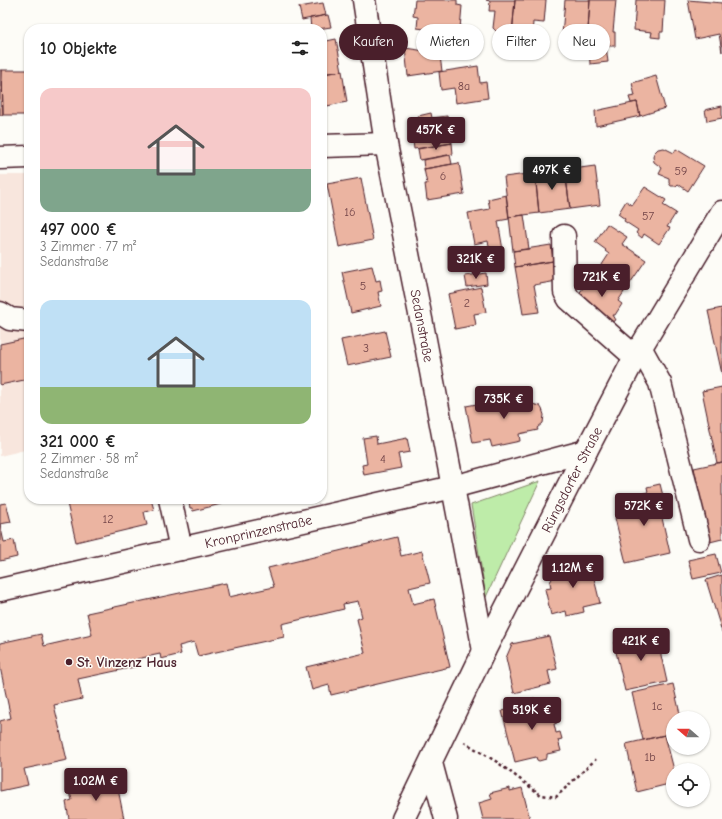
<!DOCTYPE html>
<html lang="de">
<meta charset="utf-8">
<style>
:root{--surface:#fff;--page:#f2f2f2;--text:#222;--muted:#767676;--accent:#4a1f2b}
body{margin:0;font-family:"Comic Neue",sans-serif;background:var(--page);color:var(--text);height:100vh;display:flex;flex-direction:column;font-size:15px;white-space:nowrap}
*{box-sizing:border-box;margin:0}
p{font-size:13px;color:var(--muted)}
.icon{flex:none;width:22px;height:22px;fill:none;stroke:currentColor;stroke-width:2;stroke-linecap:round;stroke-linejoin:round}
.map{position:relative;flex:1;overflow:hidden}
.details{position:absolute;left:24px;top:24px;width:303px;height:480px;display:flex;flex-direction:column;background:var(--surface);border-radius:16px;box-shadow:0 1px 3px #0004}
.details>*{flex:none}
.hud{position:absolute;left:339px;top:24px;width:323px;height:36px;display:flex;gap:8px}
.needle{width:26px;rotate:290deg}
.tools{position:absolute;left:666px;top:711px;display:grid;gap:8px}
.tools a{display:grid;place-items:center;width:44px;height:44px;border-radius:50%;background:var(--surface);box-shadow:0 1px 3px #0004;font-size:20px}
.price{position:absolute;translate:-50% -34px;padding:0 9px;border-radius:4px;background:var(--accent);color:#fff;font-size:13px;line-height:26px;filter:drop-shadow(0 1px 2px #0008)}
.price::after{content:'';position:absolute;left:50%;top:24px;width:12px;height:9px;margin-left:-6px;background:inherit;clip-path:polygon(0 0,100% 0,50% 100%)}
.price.on{background:#222;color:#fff}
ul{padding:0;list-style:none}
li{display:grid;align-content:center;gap:8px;height:212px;padding:0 16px}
li span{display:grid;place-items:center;height:124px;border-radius:12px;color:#555}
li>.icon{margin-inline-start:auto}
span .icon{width:72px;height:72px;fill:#fffc;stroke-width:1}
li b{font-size:17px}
h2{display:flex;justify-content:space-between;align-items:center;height:48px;padding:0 16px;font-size:17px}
.tag{padding:0 14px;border-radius:18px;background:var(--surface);box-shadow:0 1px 3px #0004;font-size:14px;line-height:36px}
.tag.on{background:var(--accent);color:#fff}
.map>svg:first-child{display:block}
.built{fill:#f8e6dd}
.green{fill:#beeca9;stroke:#84866a}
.building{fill:#ebb4a1;stroke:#4a1f2b}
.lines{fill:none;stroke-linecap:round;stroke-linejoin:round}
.minor-casing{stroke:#4a1f2b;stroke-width:25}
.path{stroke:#4a1f2b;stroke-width:2.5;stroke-dasharray:3 3;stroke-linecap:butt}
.minor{stroke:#fdfcf7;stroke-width:22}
.poi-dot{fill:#4a1f2b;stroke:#fdfcf7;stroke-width:1.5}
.labels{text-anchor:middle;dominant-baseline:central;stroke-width:3;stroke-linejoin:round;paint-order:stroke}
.number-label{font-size:12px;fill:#724448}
.street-label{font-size:14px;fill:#4a1f2b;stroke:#fdfcf7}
.poi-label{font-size:14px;font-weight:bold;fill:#4a1f2b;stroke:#fdfcf7;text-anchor:start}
</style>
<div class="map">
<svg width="722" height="819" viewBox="0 0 722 819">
<rect width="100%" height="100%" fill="#fdfcf7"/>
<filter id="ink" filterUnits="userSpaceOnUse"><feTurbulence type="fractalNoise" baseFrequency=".025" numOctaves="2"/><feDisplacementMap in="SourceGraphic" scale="8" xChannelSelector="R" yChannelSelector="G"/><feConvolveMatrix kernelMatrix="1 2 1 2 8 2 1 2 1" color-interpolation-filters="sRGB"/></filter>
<g filter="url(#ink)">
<!-- built -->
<path class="built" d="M0 175H29V449L0 456Z"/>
<!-- green -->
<path class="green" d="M540 481 486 597 471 505Z"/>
<!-- building -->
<path class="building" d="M415 0H457V5L462 6 459 40 432 37V30L417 28 418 17 413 16Z
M486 0H515L512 35 499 34 493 28 495 11H489L490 1Z
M515 0H546L544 23 533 22 532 36 512 35Z
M565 0H590L588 30 589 37 562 35Z
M590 0H616L613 32H615V46H606L608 62 590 64 588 30Z
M636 0H665L663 32H660V38L651 37 652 32 634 30Z
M688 0 722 3V52L719 34 695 39Z
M323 3 326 15 302 20 299 7Z
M328 15 331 27 318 29H311L310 18Z
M83 28H120V29H83Z
M336 39 342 71 322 74V42Z
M405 48 432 52V57L440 56 442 71 408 76Z
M478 66 480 83 486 82 488 98 456 103 454 88 441 90 439 72Z
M0 70H2L3 115H0Z
M2 70H29V115H3Z
M342 71 347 102 322 107V74Z
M656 76 665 108 640 116 637 102 631 103 629 97 635 96 632 83Z
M637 102 640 116 596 126 595 111Z
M722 106V118L707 121 705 110Z
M431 113 432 118 447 116 452 143 414 149 412 133H414L412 121 419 120 418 116Z
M452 143 453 154 420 160 418 149Z
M664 148 674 153 676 149 704 166 688 191 678 184 676 186H671L669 183V178L659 174 662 168 654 162 653 157 654 153 658 149Z
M450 155 452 164 424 169 423 160Z
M459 163 464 194 427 200 425 184H427L424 169Z
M595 166 600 205 570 209 565 170Z
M565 170 570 209 539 213 535 173Z
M535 173 539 213 509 217 504 177Z
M361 178 373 240 339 247 327 184Z
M645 187 666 200 663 205 676 213 667 227 670 228 659 244 644 234 642 238 636 233 638 230 624 221 625 219 618 214 626 201 632 205Z
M506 195 509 219 498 221 503 250 490 252 488 241 474 244 468 213 490 209 488 199Z
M524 215 529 249 513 251 509 217Z
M607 224 627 237 622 244 646 260 624 292 596 274 609 254 605 251 606 250 595 242Z
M551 245 553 261 515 267 513 251Z
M553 261 557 281 534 285 539 312 523 314 515 267Z
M372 266 376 281 380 280 382 291 378 292 381 306 351 313 342 272Z
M486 273 487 284 467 287 465 276Z
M596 274 624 292 618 301 622 304 615 315H613L616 320 609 323 576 298 585 285 588 286Z
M481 287 486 312 474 314 476 325 455 329 448 294Z
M722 308V374L708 311Z
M385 331 391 357 347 366 341 340Z
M28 338 29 343V379L0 385V344Z
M722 387V462L717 463 702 391Z
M531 394 532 404 540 406 542 409 544 415 543 423 537 428 538 430 519 434 520 441 492 447 490 440 473 443 466 406Z
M376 436 377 444 407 438 410 452 398 454 401 468 364 475 362 465 367 464 363 438Z
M722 462V539L710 542 694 468Z
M660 484 665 504 659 505 670 553 626 563 615 518 631 515 627 498 648 492 647 487Z
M66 499H151L154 510 144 512 147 525 76 542Z
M188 499H227L224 500 225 503 193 511 192 508H190Z
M6 503 11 522 0 524 4 542 14 540 17 557 0 561V504Z
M397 537 401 556 422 551 430 583 409 588 413 604 434 599 450 667 331 695 329 685 312 690 306 667 365 653 357 619 362 617 358 601 343 604 344 609 282 624 284 637 198 656 194 642 179 646 181 654 161 659 160 654 137 659 139 666 78 679 82 699 54 705 67 760 24 769 28 785 0 791V721L11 718 0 667V643L41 634 44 646 92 635 87 613 226 583 229 597 274 587 268 568Z
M716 554 721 573 693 579 688 560Z
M589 558 600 603 583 607 584 612 567 616 566 611 551 615 545 589 551 588 550 582 556 572 561 571 560 565Z
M722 575V632L706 580Z
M656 633 667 682 625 691 614 643Z
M549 636 557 669 548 671 551 684 514 693 506 658 512 644Z
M673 684 681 718H673V733L643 740 632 693Z
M534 698 537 700V703L552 699 553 704 550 705 552 714 555 713 557 723 554 724 556 733 560 732 562 739 558 740 561 751 547 754V757L546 759 539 761 537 760 536 757 515 762 502 711 528 705 527 702 528 700Z
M665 735 674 770 673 783 637 792 626 744Z
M116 779 124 819H69L66 802 72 800 69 789Z
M510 788V791L522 788 530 819H483L479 803 492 799 490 793Z"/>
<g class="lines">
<!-- minor casing -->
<g class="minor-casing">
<g id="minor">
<path id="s1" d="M364 0 386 144 423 329 484 651"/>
<path d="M322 146 386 144"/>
<path d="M0 158 29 157"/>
<path d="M564 236 565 292 569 299 635 357"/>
<path d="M0 313 10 319 29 321"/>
<path d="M640 347 660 383 699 539"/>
<path d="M170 499 181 549"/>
<path id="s2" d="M0 590 453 487 586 451"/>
<path d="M431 763 446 819"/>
<path id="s3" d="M403 819 484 651 586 451 635 357 722 212"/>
</g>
</g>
<!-- path -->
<path class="path" d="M464 742 497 762 541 795 556 797 596 759"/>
<!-- minor -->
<use href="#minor" class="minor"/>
</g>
</g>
<!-- markers -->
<circle class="poi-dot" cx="69" cy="662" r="4"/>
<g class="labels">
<!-- number labels -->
<g class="number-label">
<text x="464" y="86">8a</text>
<text x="681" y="171">59</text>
<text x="443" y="176">6</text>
<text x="350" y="212">16</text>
<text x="648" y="216">57</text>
<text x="363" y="286">5</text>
<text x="467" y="303">2</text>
<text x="366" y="348">3</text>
<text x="383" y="459">4</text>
<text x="108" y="519">12</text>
<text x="657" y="706">1c</text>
<text x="650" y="757">1b</text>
</g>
<!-- street labels -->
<g class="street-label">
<text stroke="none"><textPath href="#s1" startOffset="331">Sedanstraße</textPath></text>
<text stroke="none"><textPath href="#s3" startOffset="379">Rüngsdorfer Straße</textPath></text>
<text stroke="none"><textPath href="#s2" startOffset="265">Kronprinzenstraße</textPath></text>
</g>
<!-- poi labels -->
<g class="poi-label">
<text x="77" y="662">St. Vinzenz Haus</text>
</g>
</g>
</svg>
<div class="tools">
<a><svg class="needle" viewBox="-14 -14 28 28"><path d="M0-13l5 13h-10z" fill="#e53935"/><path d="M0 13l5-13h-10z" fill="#767676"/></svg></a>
<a><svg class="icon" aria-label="locate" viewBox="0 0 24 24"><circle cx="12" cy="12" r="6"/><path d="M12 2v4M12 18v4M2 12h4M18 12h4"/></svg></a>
</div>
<b class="price" style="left:436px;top:151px">457K €</b>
<b class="price on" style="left:552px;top:191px">497K €</b>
<b class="price" style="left:476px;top:280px">321K €</b>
<b class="price" style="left:602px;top:298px">721K €</b>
<b class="price" style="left:504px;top:420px">735K €</b>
<b class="price" style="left:644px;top:527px">572K €</b>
<b class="price" style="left:573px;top:589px">1.12M €</b>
<b class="price" style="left:641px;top:662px">421K €</b>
<b class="price" style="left:532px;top:731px">519K €</b>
<b class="price" style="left:96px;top:802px">1.02M €</b>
<div class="hud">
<a class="tag on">Kaufen</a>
<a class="tag">Mieten</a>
<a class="tag">Filter</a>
<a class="tag">Neu</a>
</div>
<section class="details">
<h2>10 Objekte<svg class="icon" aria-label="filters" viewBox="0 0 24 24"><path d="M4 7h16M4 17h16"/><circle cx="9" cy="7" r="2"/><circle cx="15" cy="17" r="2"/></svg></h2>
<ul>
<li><span style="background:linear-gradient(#f6c9c9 65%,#7fa58c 0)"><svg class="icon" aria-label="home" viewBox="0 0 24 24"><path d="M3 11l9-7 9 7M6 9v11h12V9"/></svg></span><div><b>497 000 €</b><p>3 Zimmer · 77 m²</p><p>Sedanstraße</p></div></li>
<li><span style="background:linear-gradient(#bfe0f5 70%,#8fb573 0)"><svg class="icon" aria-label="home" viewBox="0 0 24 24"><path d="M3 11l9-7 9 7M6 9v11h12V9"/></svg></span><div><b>321 000 €</b><p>2 Zimmer · 58 m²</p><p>Sedanstraße</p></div></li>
</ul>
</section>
</div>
